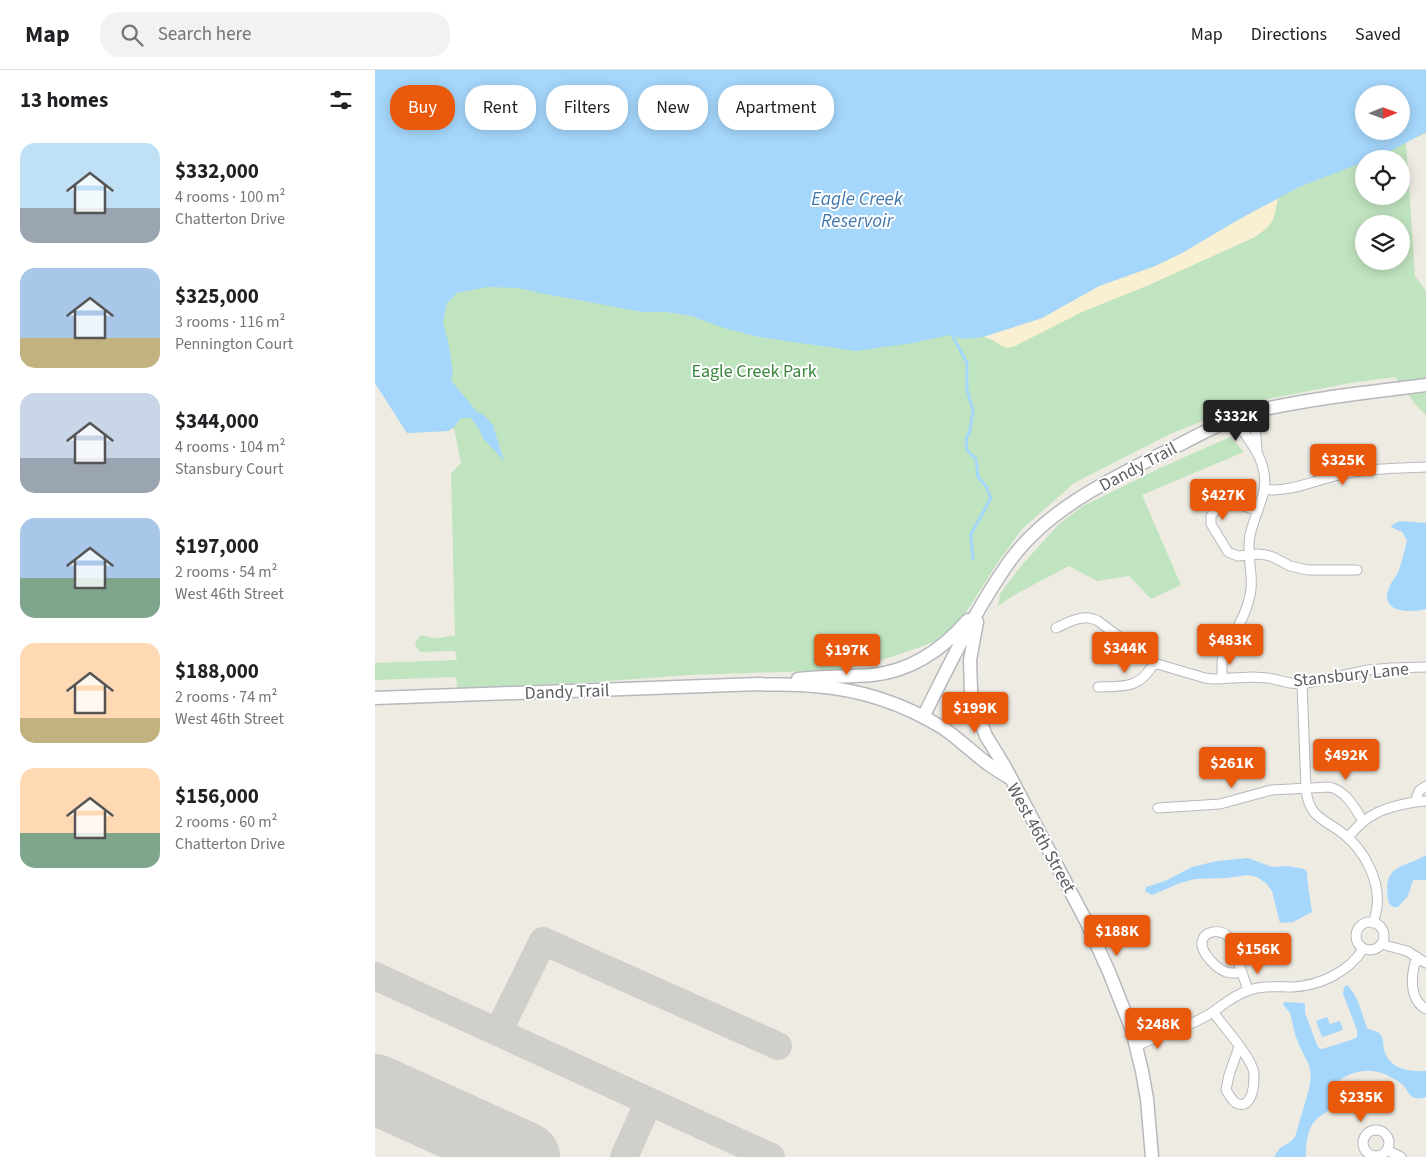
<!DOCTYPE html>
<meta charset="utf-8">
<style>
:root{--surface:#fff;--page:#f2f2f2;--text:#202124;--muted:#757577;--line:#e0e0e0;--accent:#ea580c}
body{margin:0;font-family:"Source Sans 3",sans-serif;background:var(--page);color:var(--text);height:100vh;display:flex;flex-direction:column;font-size:19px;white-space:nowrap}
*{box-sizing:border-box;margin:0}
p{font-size:16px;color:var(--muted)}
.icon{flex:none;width:28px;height:28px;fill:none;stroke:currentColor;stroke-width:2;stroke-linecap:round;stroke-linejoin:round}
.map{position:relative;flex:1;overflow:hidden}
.details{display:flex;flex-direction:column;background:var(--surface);width:375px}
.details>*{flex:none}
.guide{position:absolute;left:15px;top:15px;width:475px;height:45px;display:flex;gap:10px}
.needle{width:32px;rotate:89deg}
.fabs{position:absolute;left:980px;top:15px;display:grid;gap:10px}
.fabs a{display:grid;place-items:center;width:55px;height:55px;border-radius:50%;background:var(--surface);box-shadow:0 2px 12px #0003;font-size:25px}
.price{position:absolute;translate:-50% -42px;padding:0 11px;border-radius:5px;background:var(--accent);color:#fff;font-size:16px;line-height:32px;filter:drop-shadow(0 1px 2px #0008)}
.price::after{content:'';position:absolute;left:50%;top:30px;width:15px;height:11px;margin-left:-8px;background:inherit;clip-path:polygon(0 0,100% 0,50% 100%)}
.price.current{background:#222;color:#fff}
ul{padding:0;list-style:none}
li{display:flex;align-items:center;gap:15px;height:125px;padding:0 20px}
li span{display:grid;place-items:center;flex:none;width:140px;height:100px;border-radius:15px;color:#555}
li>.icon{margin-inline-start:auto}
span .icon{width:60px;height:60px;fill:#fffc;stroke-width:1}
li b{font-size:21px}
h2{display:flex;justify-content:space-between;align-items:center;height:60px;padding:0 20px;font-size:21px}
.pill{padding:0 18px;border-radius:20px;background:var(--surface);box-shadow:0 2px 12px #0003;font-size:18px;line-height:45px}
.pill.current{background:var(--accent);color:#fff}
header{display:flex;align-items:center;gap:30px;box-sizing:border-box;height:70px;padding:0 25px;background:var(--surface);border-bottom:1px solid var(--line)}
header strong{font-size:24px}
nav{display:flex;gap:28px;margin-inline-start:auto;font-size:18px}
.search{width:350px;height:45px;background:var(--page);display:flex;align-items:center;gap:12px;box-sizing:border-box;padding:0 18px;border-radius:20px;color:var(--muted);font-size:19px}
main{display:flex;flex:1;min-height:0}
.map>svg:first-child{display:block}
.green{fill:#c1e4c0;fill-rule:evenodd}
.sand{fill:#f9efd3}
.water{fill:#a5d7fc;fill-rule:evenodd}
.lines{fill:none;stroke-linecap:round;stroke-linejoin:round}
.stream{stroke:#a5d7fc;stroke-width:3}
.taxiway{stroke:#d0cfcb;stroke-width:28}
.runway{stroke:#d0cfcb;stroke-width:70}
.street-casing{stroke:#b6b9bd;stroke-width:11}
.secondary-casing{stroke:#b5b8bd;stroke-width:15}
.street{stroke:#fff;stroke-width:9}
.secondary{stroke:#fff;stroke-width:12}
.labels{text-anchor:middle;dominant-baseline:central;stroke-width:4;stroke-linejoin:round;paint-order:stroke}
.park-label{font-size:18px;fill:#38853b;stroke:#fff}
.street-label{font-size:18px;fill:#5b5f63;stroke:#fff}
.water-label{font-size:19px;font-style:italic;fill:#4278ae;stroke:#fff}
</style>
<header>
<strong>Map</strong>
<div class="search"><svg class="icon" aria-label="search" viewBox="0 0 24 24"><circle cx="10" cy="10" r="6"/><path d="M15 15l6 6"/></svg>Search here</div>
<nav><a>Map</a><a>Directions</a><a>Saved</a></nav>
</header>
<main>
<section class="details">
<h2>13 homes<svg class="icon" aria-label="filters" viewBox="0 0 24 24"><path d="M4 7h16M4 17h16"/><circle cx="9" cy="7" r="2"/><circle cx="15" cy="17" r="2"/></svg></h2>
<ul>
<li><span style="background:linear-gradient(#bfe0f5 65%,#9aa5b1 0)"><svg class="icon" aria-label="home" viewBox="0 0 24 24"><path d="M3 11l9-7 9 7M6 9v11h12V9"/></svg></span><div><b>$332,000</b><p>4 rooms · 100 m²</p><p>Chatterton Drive</p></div></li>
<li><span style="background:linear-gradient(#a9c7e8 70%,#c2b280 0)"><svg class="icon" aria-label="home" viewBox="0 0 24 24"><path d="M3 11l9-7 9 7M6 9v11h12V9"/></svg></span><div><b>$325,000</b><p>3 rooms · 116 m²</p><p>Pennington Court</p></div></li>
<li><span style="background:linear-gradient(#c9d6e8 65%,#9aa5b1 0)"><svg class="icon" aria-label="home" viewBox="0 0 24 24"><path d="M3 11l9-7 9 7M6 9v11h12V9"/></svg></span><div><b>$344,000</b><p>4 rooms · 104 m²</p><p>Stansbury Court</p></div></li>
<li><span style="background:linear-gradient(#a9c7e8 60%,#7fa58c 0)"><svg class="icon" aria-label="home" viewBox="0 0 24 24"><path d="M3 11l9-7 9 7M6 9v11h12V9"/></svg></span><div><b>$197,000</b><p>2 rooms · 54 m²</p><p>West 46th Street</p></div></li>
<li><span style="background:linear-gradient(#ffd9b3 75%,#c2b280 0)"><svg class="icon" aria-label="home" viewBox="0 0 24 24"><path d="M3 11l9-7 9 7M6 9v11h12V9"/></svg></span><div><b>$188,000</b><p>2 rooms · 74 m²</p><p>West 46th Street</p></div></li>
<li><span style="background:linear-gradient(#ffd9b3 65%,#7fa58c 0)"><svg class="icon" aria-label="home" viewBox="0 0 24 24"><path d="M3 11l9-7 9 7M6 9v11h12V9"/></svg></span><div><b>$156,000</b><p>2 rooms · 60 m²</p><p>Chatterton Drive</p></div></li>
</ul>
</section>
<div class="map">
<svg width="1051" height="1087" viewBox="0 0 1051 1087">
<rect width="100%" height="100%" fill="#eeebe3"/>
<!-- green -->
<path class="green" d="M0 0H1051V63L1031 72 1040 206 1051 221V345L1040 334 1020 307 975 313 872 333 793 365 699 413 647 459 621 495 590 544 568 568 551 575 510 589 468 600 315 605 205 613 82 618 81 607 0 610V593L82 590 80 581 45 582 40 575 41 571 45 566C52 565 56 569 63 568 69 568 74 565 80 566L76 404 86 393 79 358 73 361 32 363 0 313ZM989 24H1026V61H989ZM989 89H1026V126H989ZM989 154H1026V191H989Z
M855 367 869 382 767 425 806 515 776 529 754 506 722 511 694 496 641 524 623 536 625 524 646 496 683 455 708 436 783 399Z"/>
<!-- sand -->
<path class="sand" d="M903 128C899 150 899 154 880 167L774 215 707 242 638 277C627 279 625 274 617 270 616 269 609 267 608 267L667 248 724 216 780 196 807 183 861 151Z"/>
<!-- water -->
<path class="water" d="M0 0H1051V62C1034 70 1007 89 989 89V92L924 117 861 151 807 183 780 196 724 216 667 248 608 267 589 269 574 265 538 273 481 281 384 267 349 258 316 246 290 242H268L170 224 143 218 112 217 82 223 72 233 68 253 73 271 78 303 76 310 101 341 110 346 118 355 129 391 108 368 104 359 96 348H86L79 357 73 361 32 363 0 313ZM989 24H1026V61H989Z
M1025 451 1051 453V539C1035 543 1004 543 1014 518 1016 512 1021 507 1024 500 1027 490 1030 480 1032 470L1027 462 1016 457 1017 455Z
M1051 785V810H1038L1033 826 1023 837C1017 838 1014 835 1013 829 1008 794 1027 799 1051 785Z
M873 788 897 797 912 796 929 799 932 802 933 815 937 842 918 852 905 853 897 821 891 813 882 807 873 805 851 808 820 809 805 813 777 825 770 821 771 817 790 811 817 797 842 791Z
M972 915C983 925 987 944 992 958 996 961 1002 960 1005 964 1009 968 1008 975 1009 980 1015 999 1033 1002 1051 1001V1027C1048 1028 1043 1029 1040 1028 1033 1026 1032 1018 1027 1014 1010 1002 996 997 976 1004 972 1006 966 1008 963 1012 958 1019 959 1030 955 1038 952 1043 947 1044 943 1048 932 1057 931 1073 931 1087H899L905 1078 915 1072 920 1067 934 1019 936 1005 934 995 924 975 920 964 915 943 909 936 908 933 911 932 928 933 930 935V943L942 975 944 978 947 979 976 970 982 967V960L968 924 969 917Z
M952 947 955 954 965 951 968 960 947 967 941 951Z"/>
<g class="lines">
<!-- stream -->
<path class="stream" d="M576 263 592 293V320L598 340 595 361 591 369 592 380 601 389 603 407 611 416 616 428 596 464 598 489"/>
<!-- taxiway -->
<path class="taxiway" d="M0 906 396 1087
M123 962 168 871 403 976
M249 1087 271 1038"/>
<!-- runway -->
<path class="runway" d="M0 1019 150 1087"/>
<!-- street casing -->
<g class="street-casing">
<path id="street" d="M879 342 882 380
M889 419C914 424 947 407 973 403 998 398 1025 398 1051 397
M883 441 857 432 848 434 841 439 836 446V454L853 482 863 486 883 484 891 485 898 487 915 496 933 500H982
M681 558C695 552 708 543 723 551L779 593 830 608 838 609 878 607 893 608 915 613 927 614 993 600 1017 598 1051 597
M847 609V592L848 586C858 564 873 544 876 519 878 501 871 485 875 465 878 452 884 438 888 425 896 395 876 372 859 349
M927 614 931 718C933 749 951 749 971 766 990 782 1005 811 1002 837 1001 843 1000 848 998 853
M723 617C749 616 765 619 779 593
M1051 716 1044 721 1040 732 1051 731
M783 738 845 734 896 720 955 717C972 722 979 737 988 751
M973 768C991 743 1011 737 1040 732
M981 866a14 14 0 1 1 28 0a14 14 0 1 1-28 0Z
M1006 874 1032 881 1051 893
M1042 887C1036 903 1033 929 1051 939
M867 902C862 903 856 904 851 902 842 899 826 883 827 873 828 860 846 858 855 868L873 920
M838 942C849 957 872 982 878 999 881 1009 878 1042 861 1033 857 1031 854 1024 851 1020L854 1005 864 977
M757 960C766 959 775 958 784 959 786 959 788 961 791 961 801 962 824 950 833 945 846 937 857 926 872 921 887 915 901 917 917 917 944 916 974 902 988 879
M761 976 785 966 791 961
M988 1073a13 13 0 1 1 26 0a13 13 0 1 1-26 0Z
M1012 1080 1026 1087"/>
</g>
<!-- secondary casing -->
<g class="secondary-casing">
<path id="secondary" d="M602 552 595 590 596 620 600 638 611 666 630 697 711 851 734 902 757 960 767 1001 772 1029 777 1087
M423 609C448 606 473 607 497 605 537 601 568 579 593 550
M0 628 384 614C402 615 420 614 438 616 484 619 529 634 568 658 584 669 597 682 613 694 620 699 628 704 635 708
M548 647C575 594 600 540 634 492 673 437 742 406 800 377 829 362 858 346 890 339 943 327 998 322 1051 315"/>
</g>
<!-- street -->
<use href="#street" class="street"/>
<!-- secondary -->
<use href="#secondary" class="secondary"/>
</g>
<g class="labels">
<!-- park labels -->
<g class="park-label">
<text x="379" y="301">Eagle Creek Park</text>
</g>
<!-- street labels -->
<g class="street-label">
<text transform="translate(763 397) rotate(-28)">Dandy Trail</text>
<text transform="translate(976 605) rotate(-6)">Stansbury Lane</text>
<text transform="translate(192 622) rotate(-2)">Dandy Trail</text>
<text transform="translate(666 768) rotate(61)">West 46th Street</text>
</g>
<!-- water labels -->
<g class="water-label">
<text x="482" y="129">Eagle Creek<tspan x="482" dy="22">Reservoir</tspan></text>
</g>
</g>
</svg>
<div class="fabs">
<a><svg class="needle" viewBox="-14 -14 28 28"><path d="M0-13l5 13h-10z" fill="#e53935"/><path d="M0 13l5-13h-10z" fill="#757577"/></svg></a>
<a><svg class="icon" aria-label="locate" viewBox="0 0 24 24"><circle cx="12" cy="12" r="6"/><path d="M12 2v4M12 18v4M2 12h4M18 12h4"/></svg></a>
<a><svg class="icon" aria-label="layers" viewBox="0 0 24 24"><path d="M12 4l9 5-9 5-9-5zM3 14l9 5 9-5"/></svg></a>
</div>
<b class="price current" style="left:861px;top:372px">$332K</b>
<b class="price" style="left:968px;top:416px">$325K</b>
<b class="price" style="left:848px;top:451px">$427K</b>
<b class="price" style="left:855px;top:596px">$483K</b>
<b class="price" style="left:750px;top:604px">$344K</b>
<b class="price" style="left:472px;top:606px">$197K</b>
<b class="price" style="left:600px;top:664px">$199K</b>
<b class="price" style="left:971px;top:711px">$492K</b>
<b class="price" style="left:857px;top:719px">$261K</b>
<b class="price" style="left:742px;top:887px">$188K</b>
<b class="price" style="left:883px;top:905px">$156K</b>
<b class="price" style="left:783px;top:980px">$248K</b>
<b class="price" style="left:986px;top:1053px">$235K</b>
<div class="guide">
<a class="pill current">Buy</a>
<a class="pill">Rent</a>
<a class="pill">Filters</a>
<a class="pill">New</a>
<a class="pill">Apartment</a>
</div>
</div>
</main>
